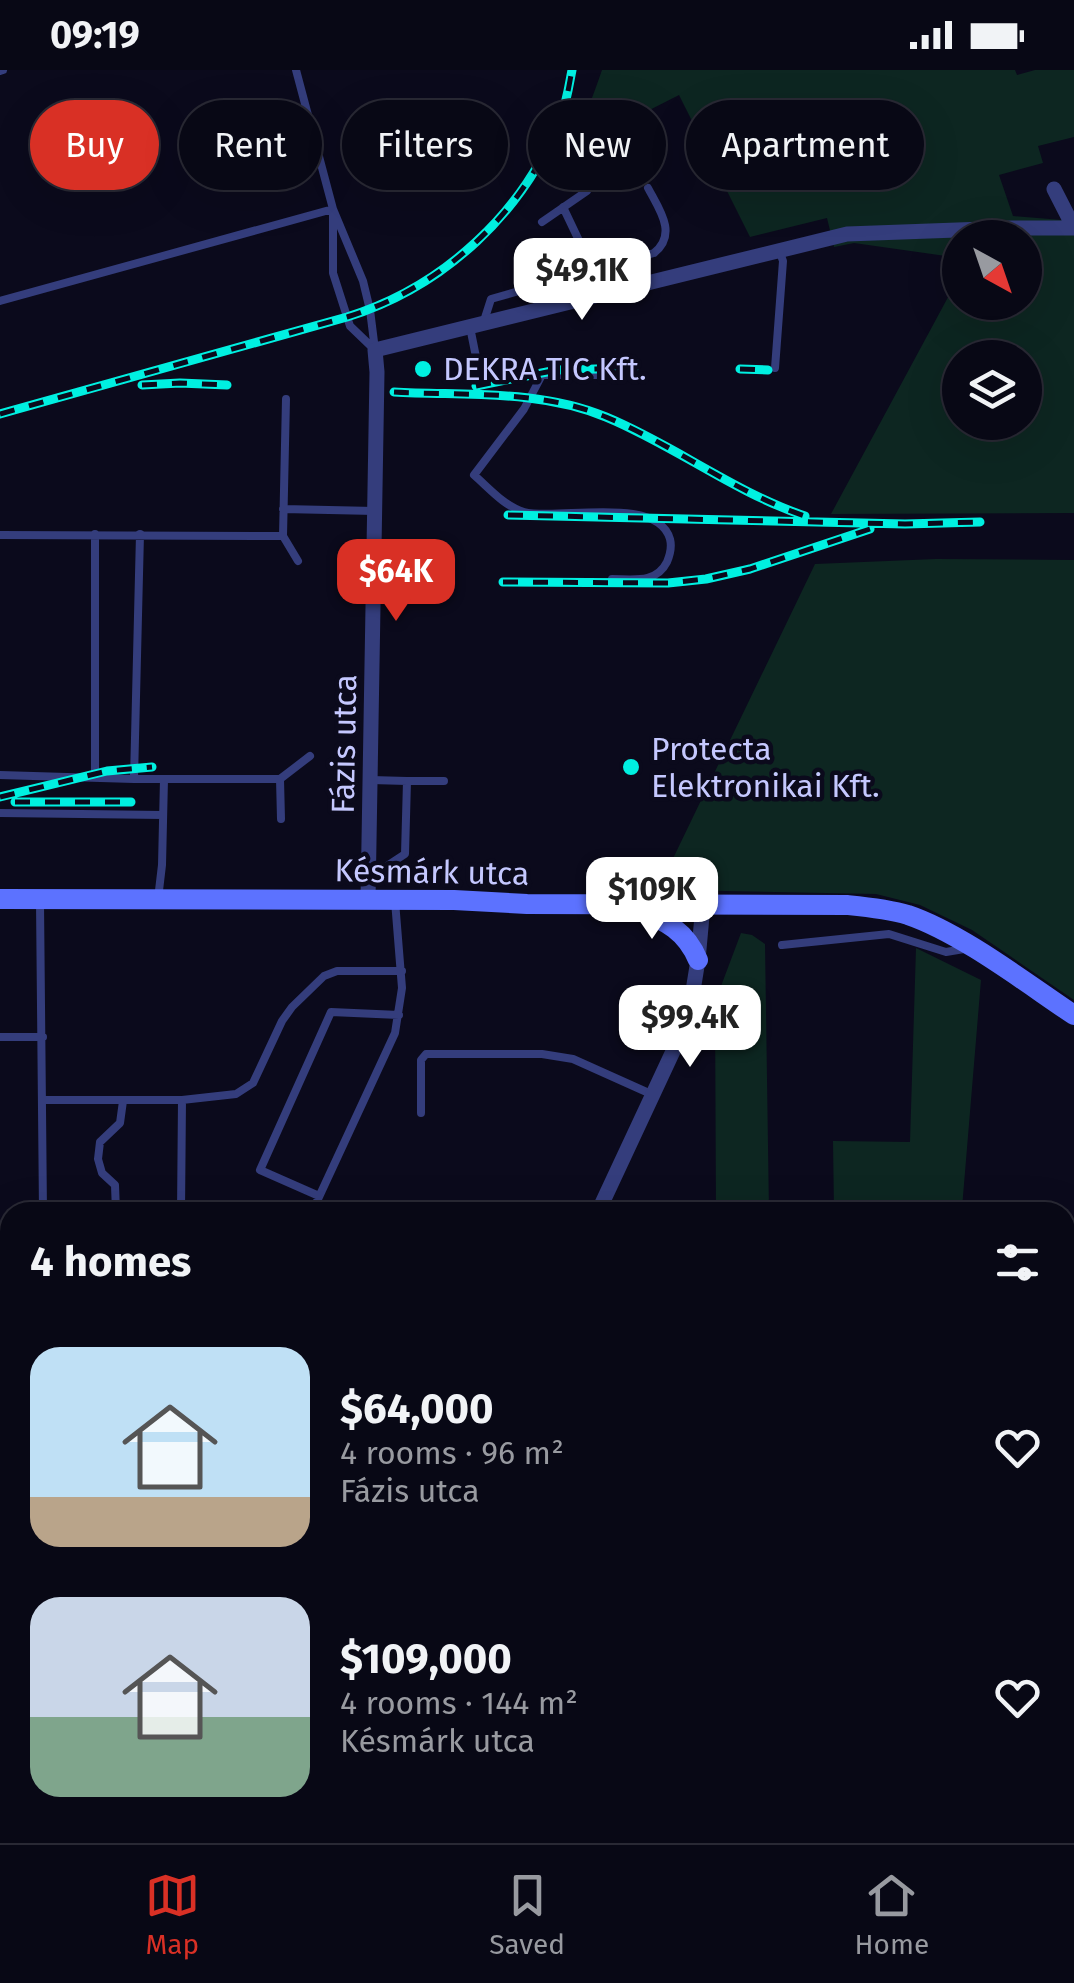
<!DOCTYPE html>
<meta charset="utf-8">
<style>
:root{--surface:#080815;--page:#11111e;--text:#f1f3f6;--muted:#989aa0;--line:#292934;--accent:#d93025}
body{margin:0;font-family:"Fira Sans",sans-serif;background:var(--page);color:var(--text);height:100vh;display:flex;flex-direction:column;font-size:38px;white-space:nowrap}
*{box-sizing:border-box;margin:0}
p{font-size:32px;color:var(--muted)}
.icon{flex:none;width:55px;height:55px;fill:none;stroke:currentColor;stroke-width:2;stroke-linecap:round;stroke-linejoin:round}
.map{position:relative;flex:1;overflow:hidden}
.details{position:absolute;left:0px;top:1132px;width:1075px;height:642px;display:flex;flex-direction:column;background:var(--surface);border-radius:30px 30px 0 0;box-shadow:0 10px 40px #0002,0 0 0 2px var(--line)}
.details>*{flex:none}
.guide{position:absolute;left:30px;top:30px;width:1015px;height:90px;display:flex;gap:20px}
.needle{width:65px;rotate:140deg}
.controls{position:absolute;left:942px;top:150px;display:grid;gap:20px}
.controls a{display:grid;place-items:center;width:100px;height:100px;border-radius:50%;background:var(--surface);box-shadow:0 10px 40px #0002,0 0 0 2px var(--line);font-size:50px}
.price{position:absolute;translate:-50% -85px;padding:0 22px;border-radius:20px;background:#fff;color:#222;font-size:32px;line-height:65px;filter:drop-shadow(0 2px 5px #0008)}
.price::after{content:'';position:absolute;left:50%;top:60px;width:30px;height:22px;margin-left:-15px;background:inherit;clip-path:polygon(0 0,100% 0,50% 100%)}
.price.selected{background:var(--accent);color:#fff}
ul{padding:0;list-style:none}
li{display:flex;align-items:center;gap:30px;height:250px;padding:0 30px}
li span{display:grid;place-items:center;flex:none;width:280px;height:200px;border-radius:30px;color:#555}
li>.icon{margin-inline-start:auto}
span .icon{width:120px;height:120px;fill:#fffc;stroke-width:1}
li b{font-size:42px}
h2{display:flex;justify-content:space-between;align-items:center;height:120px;padding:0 30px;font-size:42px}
.tag{padding:0 35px;border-radius:45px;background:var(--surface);box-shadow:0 10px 40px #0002,0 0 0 2px var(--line);font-size:35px;line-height:90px}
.tag.selected{background:var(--accent);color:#fff}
.status{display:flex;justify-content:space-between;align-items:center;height:70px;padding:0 50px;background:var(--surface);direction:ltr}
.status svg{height:28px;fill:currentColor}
.dock{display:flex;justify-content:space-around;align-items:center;height:140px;border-top:2px solid var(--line);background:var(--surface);font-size:28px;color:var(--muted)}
.dock a{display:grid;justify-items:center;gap:5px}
.dock .selected{color:var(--accent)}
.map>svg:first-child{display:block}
.green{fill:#0d2621;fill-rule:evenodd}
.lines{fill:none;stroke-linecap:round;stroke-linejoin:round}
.lane{stroke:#343d7c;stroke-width:8}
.street{stroke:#343d7c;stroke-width:15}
.secondary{stroke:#5c72ff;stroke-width:20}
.rail-casing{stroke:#00f0e1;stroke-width:9}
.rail{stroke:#0b0a1c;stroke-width:5;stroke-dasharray:15;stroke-linecap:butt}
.poi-dot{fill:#00f0e1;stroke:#0b0a1c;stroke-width:4}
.labels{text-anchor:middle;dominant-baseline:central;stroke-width:9;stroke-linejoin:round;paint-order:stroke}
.poi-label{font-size:32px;fill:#c5c8ff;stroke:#0b0a1c;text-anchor:start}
.street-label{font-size:32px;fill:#c5c8ff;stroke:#0b0a1c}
</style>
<div class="status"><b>09:19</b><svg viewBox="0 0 49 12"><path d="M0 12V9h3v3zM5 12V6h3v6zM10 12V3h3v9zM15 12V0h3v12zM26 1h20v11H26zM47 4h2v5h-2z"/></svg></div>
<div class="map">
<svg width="1074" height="1773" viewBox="0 0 1074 1773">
<rect width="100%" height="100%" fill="#0b0a1c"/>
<!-- green -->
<path class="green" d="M602 0H1015L1017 5 1035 0H1074V67L1038 76 1043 93 999 105 1013 146 1074 151V443L831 444 960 205V232H1025V168H960V188L854 173 834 177 827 148 750 167 679 25 565 83C582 57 592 29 602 0ZM960 288H1025V352H960Z
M936 489 1074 490V930L972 860 920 835 876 824 672 820 666 803 815 494Z
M741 863 752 865 765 874 769 1142H716L715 932Z
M916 878 981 910 962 1138H999L998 1142H834L833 1071 910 1072Z
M1074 1347V1499H1065V1348Z
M0 1682H10V1765H873L877 1773H0Z"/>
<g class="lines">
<!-- lane -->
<path class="lane" d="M296 0 333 139 363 211 370 240 375 280
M0 1 3 0
M563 137 593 200
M333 143V203L350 256 375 280
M542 152 587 121 589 116 587 92
M0 231 333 139
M483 254 491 229 654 183C678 164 659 139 648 118
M470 257 480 307 533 305H630
M775 298 783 191 779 180
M542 305 524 339 474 405C489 418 504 436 524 442 556 451 657 424 670 469 672 477 670 485 667 492 656 514 633 509 612 509
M286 329 283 466 298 491
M283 439 375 441
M0 465 283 466
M0 705 134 709H280L310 686
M95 708V464
M134 709 140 464
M280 709 281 749
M407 711H444
M0 743 163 745
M370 807 405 784 407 711 371 710
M158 829 162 795 164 709
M40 832 43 1142
M782 875 889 864 946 882 964 879
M0 967H43
M43 1030H182L236 1024 253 1013 282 951 292 937 324 906 337 901H402
M421 1043V990L426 984H542L573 989 651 1024
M319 1126 260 1100 331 942 399 945
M116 1142 115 1115 102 1103 98 1089 100 1072 120 1053 123 1031
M181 1142 182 1030
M312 1142 395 963 402 918 395 831
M0 1191H10
M0 1291 10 1290
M6 1395 10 1374
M0 1473H10
M0 1629H10
M1065 1704H1074
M986 1765V1773"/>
<!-- street -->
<path class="street" d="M1054 119 1074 158
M368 830 377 302 375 280 847 164 1012 158H1074
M598 1142 682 962 692 927 698 890 703 835"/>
<!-- secondary -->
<path class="secondary" d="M0 829 454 830 527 834 847 835C867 837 888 839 908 845 961 863 1026 913 1074 945
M638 840C666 851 686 861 698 890"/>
<!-- rail casing -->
<g class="rail-casing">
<path id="rail" d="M740 299 768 300
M142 315 180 313 227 315
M476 316 557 300 634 298
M394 322C464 326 539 319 606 347 674 375 734 422 805 446
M0 344 347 247C444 217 526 141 561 46 567 31 569 15 572 0
M508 445 905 454 980 452
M503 512 668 513 706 509 750 499 870 459
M0 727 107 701 152 697
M15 732H131"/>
</g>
<!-- rail -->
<use href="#rail" class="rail"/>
</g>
<!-- markers -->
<g class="poi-dot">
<circle cx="423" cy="299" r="10"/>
<circle cx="631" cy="697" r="10"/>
</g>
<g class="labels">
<!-- poi labels -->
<g class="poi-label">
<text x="443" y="299">DEKRA TIC Kft.</text>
<text x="651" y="679">Protecta<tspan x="651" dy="37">Elektronikai Kft.</tspan></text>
</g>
<!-- street labels -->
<g class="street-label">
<text transform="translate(344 674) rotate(-89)">Fázis utca</text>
<text transform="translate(432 802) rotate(1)">Késmárk utca</text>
</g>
</g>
</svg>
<div class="controls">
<a><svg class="needle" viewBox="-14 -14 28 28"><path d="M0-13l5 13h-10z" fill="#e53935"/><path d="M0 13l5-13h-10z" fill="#989aa0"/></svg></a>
<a><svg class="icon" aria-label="layers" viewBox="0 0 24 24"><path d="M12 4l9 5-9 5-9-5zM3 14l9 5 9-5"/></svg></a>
</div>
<b class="price" style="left:582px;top:253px">$49.1K</b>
<b class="price selected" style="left:396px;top:554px">$64K</b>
<b class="price" style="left:652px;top:872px">$109K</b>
<b class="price" style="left:690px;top:1000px">$99.4K</b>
<div class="guide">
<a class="tag selected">Buy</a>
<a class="tag">Rent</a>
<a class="tag">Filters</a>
<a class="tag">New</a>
<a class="tag">Apartment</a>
</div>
<section class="details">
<h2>4 homes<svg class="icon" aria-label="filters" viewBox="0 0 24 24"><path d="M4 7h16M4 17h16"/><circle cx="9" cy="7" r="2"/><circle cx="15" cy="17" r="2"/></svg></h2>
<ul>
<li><span style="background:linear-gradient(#bfe0f5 75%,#b9a48a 0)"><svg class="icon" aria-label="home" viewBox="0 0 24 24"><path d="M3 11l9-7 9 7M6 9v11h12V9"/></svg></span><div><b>$64,000</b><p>4 rooms · 96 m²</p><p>Fázis utca</p></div><svg class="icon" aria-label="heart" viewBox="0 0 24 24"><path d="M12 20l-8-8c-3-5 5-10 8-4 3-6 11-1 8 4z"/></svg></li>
<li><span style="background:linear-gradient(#c9d6e8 60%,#7fa58c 0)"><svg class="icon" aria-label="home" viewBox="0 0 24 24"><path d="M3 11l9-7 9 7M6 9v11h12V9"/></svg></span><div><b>$109,000</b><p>4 rooms · 144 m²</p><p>Késmárk utca</p></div><svg class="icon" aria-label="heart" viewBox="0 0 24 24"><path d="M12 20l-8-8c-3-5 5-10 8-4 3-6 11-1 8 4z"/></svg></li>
</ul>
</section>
</div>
<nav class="dock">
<a class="selected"><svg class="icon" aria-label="map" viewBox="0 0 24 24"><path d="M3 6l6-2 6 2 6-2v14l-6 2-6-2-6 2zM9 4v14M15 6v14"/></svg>Map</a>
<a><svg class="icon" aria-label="saved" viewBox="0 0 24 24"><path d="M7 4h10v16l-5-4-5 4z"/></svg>Saved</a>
<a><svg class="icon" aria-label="home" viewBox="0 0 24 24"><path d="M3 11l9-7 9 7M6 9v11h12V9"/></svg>Home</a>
</nav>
